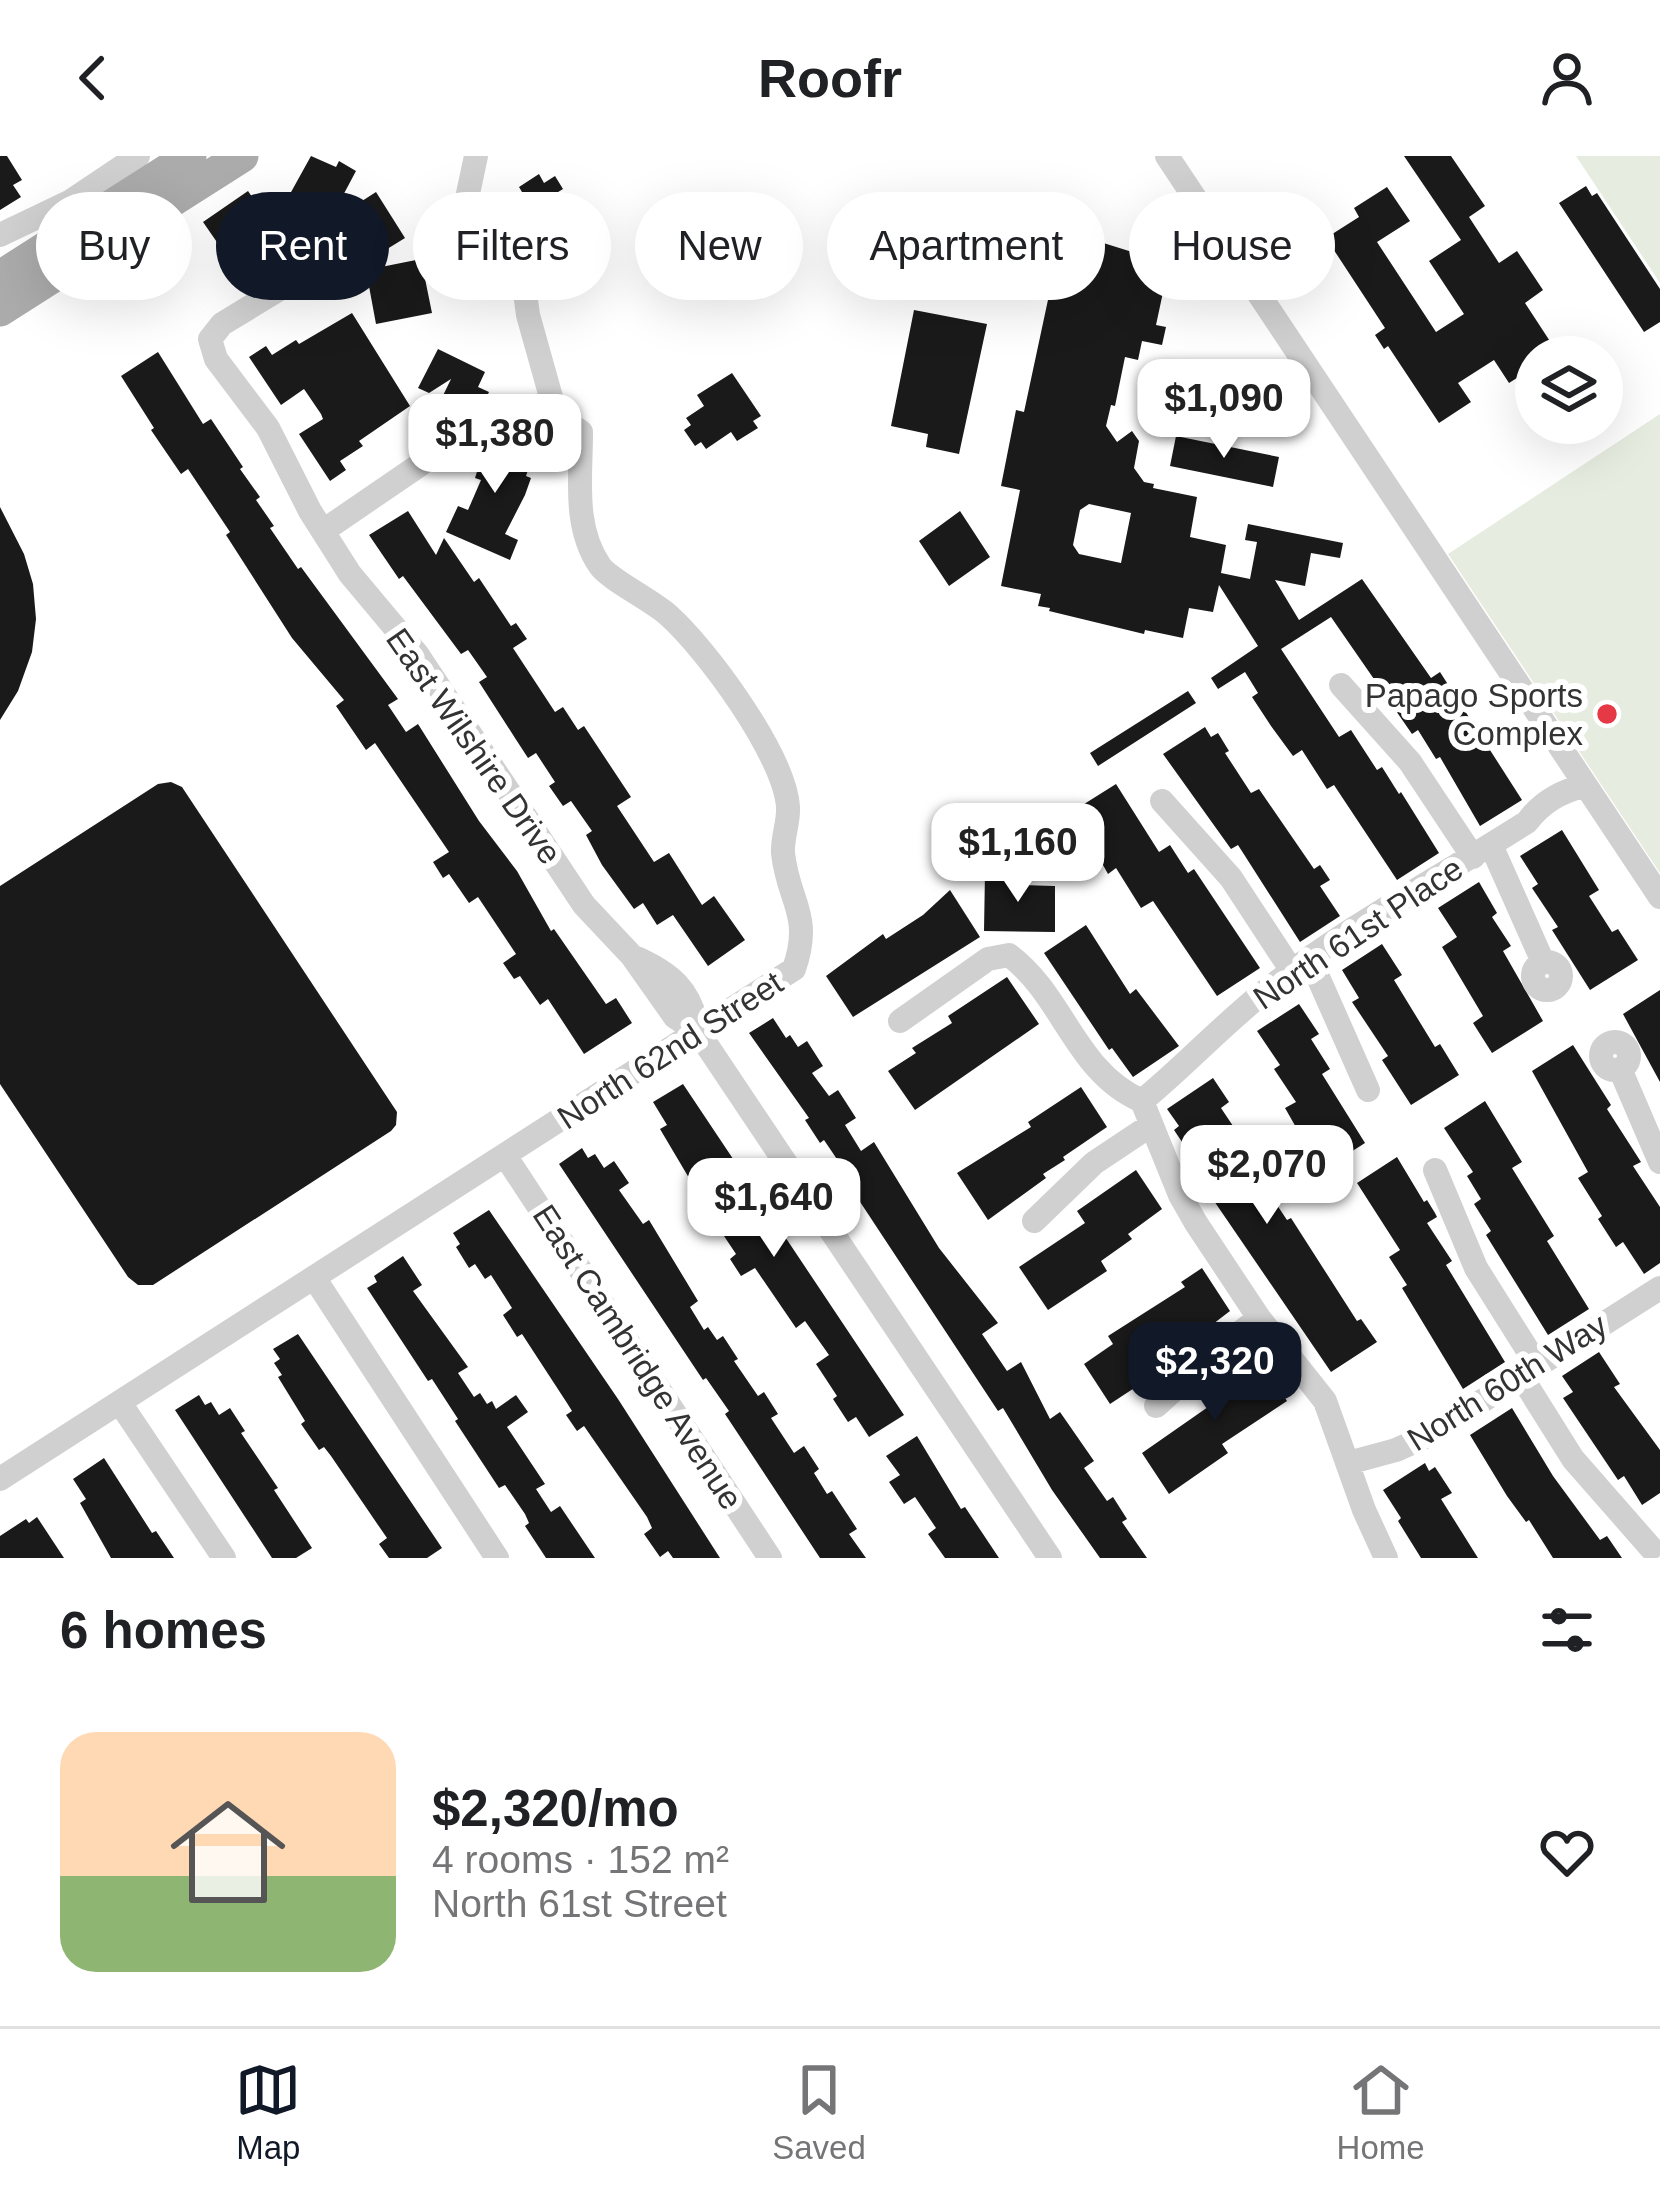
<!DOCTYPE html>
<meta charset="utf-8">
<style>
:root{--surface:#fff;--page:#f2f2f2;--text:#202124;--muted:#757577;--line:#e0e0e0;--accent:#111827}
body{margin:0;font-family:Arial,sans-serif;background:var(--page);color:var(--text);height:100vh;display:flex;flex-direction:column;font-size:45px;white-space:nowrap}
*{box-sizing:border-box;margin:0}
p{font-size:39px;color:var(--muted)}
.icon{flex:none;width:66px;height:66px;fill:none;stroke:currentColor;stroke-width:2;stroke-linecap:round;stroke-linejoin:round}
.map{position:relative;height:1402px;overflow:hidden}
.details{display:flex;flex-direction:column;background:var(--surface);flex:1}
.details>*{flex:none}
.guide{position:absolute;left:36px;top:36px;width:1590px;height:108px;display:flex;gap:24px}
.buttons{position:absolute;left:1515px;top:180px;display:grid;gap:24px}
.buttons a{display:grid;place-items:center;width:108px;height:108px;border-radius:50%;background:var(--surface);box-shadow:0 12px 48px #0002;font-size:60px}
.price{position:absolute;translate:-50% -102px;padding:0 27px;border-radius:24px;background:#fff;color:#222;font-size:39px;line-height:78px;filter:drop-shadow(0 3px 6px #0008)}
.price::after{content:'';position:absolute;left:50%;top:72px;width:36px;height:27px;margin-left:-18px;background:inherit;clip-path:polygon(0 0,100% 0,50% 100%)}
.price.on{background:var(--accent);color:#fff}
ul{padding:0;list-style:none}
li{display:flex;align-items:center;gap:36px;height:300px;padding:0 60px}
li+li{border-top:3px solid var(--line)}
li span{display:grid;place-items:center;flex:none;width:336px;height:240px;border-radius:36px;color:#555}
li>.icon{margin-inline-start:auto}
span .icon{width:144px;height:144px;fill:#fffc;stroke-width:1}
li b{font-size:51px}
h2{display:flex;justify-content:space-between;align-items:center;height:144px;padding:0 60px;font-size:51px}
.tag{padding:0 42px;border-radius:54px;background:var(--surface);box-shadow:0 12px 48px #0002;font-size:42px;line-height:108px}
.tag.on{background:var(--accent);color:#fff}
header{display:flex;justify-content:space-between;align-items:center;height:156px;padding:0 60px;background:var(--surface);font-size:54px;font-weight:700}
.menu{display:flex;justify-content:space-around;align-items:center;height:168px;border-top:3px solid var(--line);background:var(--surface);font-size:33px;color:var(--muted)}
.menu a{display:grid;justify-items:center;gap:6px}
.menu .on{color:var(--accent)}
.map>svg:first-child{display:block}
.green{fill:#e6ecdf}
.building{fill:#1a1a1a;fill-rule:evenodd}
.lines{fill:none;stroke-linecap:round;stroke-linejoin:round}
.minor{stroke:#d0d0d0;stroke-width:24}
.major{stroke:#ababab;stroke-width:33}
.poi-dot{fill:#e63946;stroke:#fff;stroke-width:4.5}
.labels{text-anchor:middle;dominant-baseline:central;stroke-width:12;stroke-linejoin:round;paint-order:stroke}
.poi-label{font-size:33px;fill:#333;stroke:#fff;text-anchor:end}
.street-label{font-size:33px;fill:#333;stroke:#fff}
</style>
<header><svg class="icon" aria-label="back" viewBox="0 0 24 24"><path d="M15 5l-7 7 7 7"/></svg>Roofr<svg class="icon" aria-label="person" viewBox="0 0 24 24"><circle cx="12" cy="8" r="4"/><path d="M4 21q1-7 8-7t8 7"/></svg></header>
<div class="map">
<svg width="1660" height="1402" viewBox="0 0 1660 1402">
<rect width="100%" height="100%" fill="#fff"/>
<!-- green -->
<path class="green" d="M1576 0H1660V127Z
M1660 258V717L1448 398Z"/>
<!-- building -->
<path class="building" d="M0 0H7L22 24 13 29 21 41 0 54Z
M311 0 336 11 339 5 356 15 331 62 310 50 305 58 285 47Z
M1404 0H1451L1485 50 1469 61 1499 107 1517 95 1543 134 1525 147 1557 196 1549 201H1536V210L1509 227 1494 204 1458 227 1471 246 1439 267 1388 190 1384 193 1375 179 1385 172 1326 82 1359 61 1354 52 1387 31 1410 65 1377 86 1436 176 1464 158 1429 105 1461 84Z
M539 18 544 27 555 20 563 33 542 46 546 53 528 64 517 46 525 41 519 31Z
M1586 30 1592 40 1597 37 1660 133V166L1644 176 1559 47Z
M248 35 274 73 230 105 203 66Z
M376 36 405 82 366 106 342 68 334 63Z
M1061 83 1096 90 1097 85 1145 100 1141 122 1165 127 1156 169 1166 171 1162 189 1142 185 1138 204 1125 201 1115 250 1111 249 1106 270 1117 286 1132 275 1139 285 1134 312 1144 326 1154 328 1153 332 1197 341 1190 381 1226 389 1221 417 1250 423 1257 386 1245 384 1248 368 1343 387 1340 402 1311 397 1305 430 1275 424 1299 464 1362 423 1431 522 1440 516 1522 644 1480 670 1440 601 1436 603 1418 574 1412 578 1331 461 1281 493 1339 581 1351 574 1377 614 1382 611 1399 638 1401 636 1439 697 1397 724 1334 629 1327 633 1302 594 1293 600 1271 570 1252 541 1258 537 1245 516 1218 533 1211 522 1258 490 1219 429 1213 456 1189 452 1183 482 1145 474 1144 478 1049 455 1050 452 1038 450 1041 438 1001 430 1020 334 1001 330 1016 254 1024 256ZM1089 348 1131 357 1121 407 1079 398 1073 389 1080 354Z
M988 93 997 106 938 143 930 131Z
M421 103 432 157 376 168 366 114Z
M914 154 987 168 959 298 926 291 928 278 891 270Z
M352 157 410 250 359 285 363 290 340 305 346 314 330 325 299 278 323 263 321 258 304 233 281 249 249 201 266 190 272 199 296 184 299 188Z
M438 193 485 216 478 231 489 236 472 271 436 254 451 223 429 237 418 232Z
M158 196 203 268 211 263 243 311 240 313 260 341 256 344 274 370 270 372 298 413 301 411 398 543 388 549 406 576 418 568 479 665 517 715 551 775 554 773 606 848 616 842 632 867 584 898 548 843 540 849 520 820 514 823 503 807 516 798 478 741 469 747 449 718 443 722 433 706 449 696 375 587 366 594 336 550 344 544 292 482 226 379 230 376 188 313 181 318 151 274 154 272 121 220Z
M732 217 761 260 753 265 758 272 737 285 731 276 706 293 701 286 695 290 684 274 691 269 686 262 704 250 697 239Z
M482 275 535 293 526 320 531 322 525 339 505 378 518 384 510 404 446 376 458 350 468 354 481 324 475 322 483 297 475 295Z
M1176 280 1279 301 1273 331 1170 310Z
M0 351 24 398 33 428 36 463 32 496 18 535 0 564Z
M408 355 436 399 444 382 474 426 479 422 511 470 516 467 527 483 513 492 555 556 563 551 578 574 584 570 631 641 617 650 654 706 669 697 702 749 714 740 745 784 708 810 673 759 657 769 643 747 634 753 602 709 586 679 592 675 571 645 563 650 549 630 555 626 536 597 528 602 515 582 479 526 487 521 468 494 461 498 403 420 399 423 369 379Z
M960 355 990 401 949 430 919 385Z
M1188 535 1196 547 1098 610 1090 597Z
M1205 571 1211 581 1218 577 1229 595 1225 597 1251 637 1259 633 1314 713 1320 709 1330 724 1320 730 1340 760 1300 786 1238 689 1231 693 1163 598Z
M171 626 182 631 397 956 396 969 391 975 153 1129H138L128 1121 0 928V730L158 628Z
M1116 628 1159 696 1170 689 1188 717 1194 713 1260 812 1217 840 1153 745 1141 752 1116 712 1108 718 1073 655Z
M1562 674 1599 734 1589 740 1612 776 1618 773 1638 804 1590 834 1552 774 1558 771 1532 732 1538 728 1520 700Z
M985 716 1022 717V729L1055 730V776L984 775Z
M1479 726 1497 757 1492 761 1511 790 1503 795 1543 865 1492 897 1473 867 1483 860 1442 791 1457 781 1438 752Z
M950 734 980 781 853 861 826 820 883 778 886 783 923 759Z
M1086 769 1130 838 1136 833 1179 890 1133 921 1112 892 1109 894 1044 797Z
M1382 788 1402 819 1394 824 1435 891 1440 888 1459 919 1411 949 1382 904 1388 900 1352 846 1359 842 1342 814Z
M1007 821 1039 868 915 954 888 915 916 897 912 892 952 867 948 860Z
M1660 834V926L1623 858Z
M1299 848 1319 878 1311 883 1330 913 1322 918 1365 987 1321 1015 1285 952 1296 946 1274 913 1280 909 1257 875Z
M773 862 786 882 790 879 798 891 807 885 823 910 812 917 829 940 838 934 856 962 845 969 861 995 874 986 939 1092 998 1167 982 1178 1007 1215 1021 1206 1050 1263 1060 1256 1094 1305 1084 1312 1107 1345 1113 1341 1127 1363 1122 1366 1147 1402H1100L1052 1334 1003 1252 998 1255 843 1020 847 1018 824 984 820 987 805 964 809 962 749 877Z
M1573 889 1611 949 1607 953 1641 1006 1633 1010 1660 1051V1107L1644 1118 1623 1086 1616 1091 1598 1063 1602 1060 1578 1022 1588 1016 1532 915Z
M1213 922 1229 946 1221 952 1269 1024 1263 1028 1287 1064 1291 1062 1357 1165 1361 1163 1377 1186 1331 1216 1212 1042 1203 1025 1206 1022 1174 974 1179 970 1167 953Z
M683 928 904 1259 869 1281 856 1261 848 1266 833 1243 837 1240 816 1208 829 1199 805 1165 796 1172 755 1112 741 1120 730 1103 736 1098 724 1080 731 1076 726 1065 712 1044 705 1049 660 973 667 969 653 946Z
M1081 931 1107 971 1063 1001 1065 1004 1043 1018 1046 1022 988 1064 957 1017 1031 971 1028 966Z
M1485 945 1522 1006 1512 1012 1554 1080 1547 1085 1589 1153 1548 1179 1486 1079 1491 1075 1474 1048 1481 1043 1467 1020 1473 1016 1444 972Z
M582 992 588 1002 595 998 604 1012 614 1005 629 1027 619 1034 643 1068 649 1064 698 1145 690 1151 704 1174 708 1171 717 1184 723 1180 738 1203 734 1205 758 1240 764 1236 778 1258 771 1262 794 1297 804 1290 819 1313 814 1317 827 1338 832 1335 857 1373 849 1378 866 1402H820L725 1258 729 1255 706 1222 703 1224 559 1008Z
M1397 1001 1424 1046 1427 1044 1435 1057 1437 1061 1427 1067 1452 1105 1446 1109 1505 1206 1463 1233 1402 1132 1407 1129 1389 1101 1400 1094 1357 1027Z
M1136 1014 1162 1053 1128 1078 1132 1083 1101 1105 1107 1115 1048 1154 1019 1111 1085 1067 1077 1055Z
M489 1054 618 1243 720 1402H673L668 1395 660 1401 644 1378 652 1372 647 1361 584 1270 577 1275 566 1259 572 1255 567 1247 522 1178 517 1181 503 1159 512 1152 491 1119 485 1123 475 1108 469 1112 456 1091 460 1088 453 1077Z
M403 1100 422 1129 413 1135 468 1211 458 1217 474 1241 480 1237 487 1248 492 1245 496 1253 516 1239 528 1256 507 1271 545 1328 536 1333 551 1356 560 1350 595 1402H546L525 1370 529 1367 525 1358 505 1329 499 1332 455 1265 458 1263 432 1223 428 1225 367 1132 377 1126 374 1120Z
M1202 1112 1230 1155 1166 1204 1168 1207 1155 1215 1157 1217 1110 1248 1084 1208 1113 1188 1108 1180 1185 1131 1181 1126Z
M298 1178 442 1392 427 1402H389L379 1388 387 1382 378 1369 331 1300 324 1291 319 1294 301 1268 305 1265 278 1221 282 1219 274 1207 280 1203 273 1193Z
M1599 1196 1620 1228 1614 1231 1660 1294V1337L1642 1349 1624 1320 1618 1324 1563 1242 1573 1236 1562 1220Z
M1256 1197 1287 1245 1222 1288 1228 1297 1169 1338 1142 1297 1208 1251 1201 1242 1230 1223 1226 1217Z
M199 1239 205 1249 211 1246 219 1259 230 1252 245 1275 241 1277 278 1332 274 1334 312 1392 296 1402H272L175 1254Z
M1512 1252 1553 1320 1600 1384 1607 1380 1622 1402H1553L1529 1364 1526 1366 1507 1340 1470 1279Z
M917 1280 961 1353 965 1351 999 1402H945L928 1378 936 1372 915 1341 904 1348 889 1326 900 1319 886 1300Z
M104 1302 152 1377 156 1375 174 1402H111L80 1347 86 1343 73 1323Z
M1425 1307 1429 1315 1435 1311 1452 1337 1441 1343 1478 1402H1421L1398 1365 1401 1362 1383 1334Z
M37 1361 64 1402H0V1380L26 1363 29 1367Z"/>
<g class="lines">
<!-- minor -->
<path class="minor" d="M1167 0 1660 741
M0 79 71 45 138 0
M306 117 222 168 210 183 216 203 268 272 310 355 350 418 417 498 584 749 632 800 675 861 698 876 1050 1402
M323 375 421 308
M1341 529 1410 606 1473 701
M1162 645 1231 722 1292 815
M1491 689 1543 806
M632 800C670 816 692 834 698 876
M1310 803 1368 934
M1533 820a14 14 0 1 1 28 0a14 14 0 1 1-28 0Z
M900 865 988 803 1009 799C1064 840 1075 916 1142 945L1180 1039 1196 1067 1259 1162 1325 1245 1364 1354 1386 1402
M1601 900a14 14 0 1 1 28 0a14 14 0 1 1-28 0Z
M1620 913 1660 1006
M1142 945C1186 909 1224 867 1268 833 1348 770 1441 721 1527 666 1541 647 1562 635 1584 630
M506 1001 770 1402
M1435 1014 1476 1112 1537 1209
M1034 1065 1094 1007 1151 969
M315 1123 497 1402
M1521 1220 1573 1303 1651 1392
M120 1247 224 1402
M1156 1250 1220 1192 1259 1162
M1348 1307 1396 1294 1427 1280 1660 1132
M0 1323 794 813C813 758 788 746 783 697 782 682 789 666 788 651 785 600 706 492 667 458 651 444 609 423 600 410 573 371 581 322 581 276L556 259 528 159 522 114 476 71 466 47 476 0"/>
<!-- major -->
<path class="major" d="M0 121 190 0
M0 154 242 0"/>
</g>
<!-- markers -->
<circle class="poi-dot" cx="1607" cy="558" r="12"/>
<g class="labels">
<!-- poi labels -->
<g class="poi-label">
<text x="1583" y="539">Papago Sports<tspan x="1583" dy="38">Complex</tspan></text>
</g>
<!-- street labels -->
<g class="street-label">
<text transform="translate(474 590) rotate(55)">East Wilshire Drive</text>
<text transform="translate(1358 777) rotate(-34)">North 61st Place</text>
<text transform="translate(670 894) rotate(-33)">North 62nd Street</text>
<text transform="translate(638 1201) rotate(57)">East Cambridge Avenue</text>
<text transform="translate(1507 1226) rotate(-32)">North 60th Way</text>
</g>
</g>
</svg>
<div class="buttons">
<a><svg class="icon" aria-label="layers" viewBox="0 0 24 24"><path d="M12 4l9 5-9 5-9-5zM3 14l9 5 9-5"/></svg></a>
</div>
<b class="price" style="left:1224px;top:305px">$1,090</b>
<b class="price" style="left:495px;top:340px">$1,380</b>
<b class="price" style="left:1018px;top:749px">$1,160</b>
<b class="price" style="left:1267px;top:1071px">$2,070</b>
<b class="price" style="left:774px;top:1104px">$1,640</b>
<b class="price on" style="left:1215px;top:1268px">$2,320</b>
<div class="guide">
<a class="tag">Buy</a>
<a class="tag on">Rent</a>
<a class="tag">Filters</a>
<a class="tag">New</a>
<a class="tag">Apartment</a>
<a class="tag">House</a>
</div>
</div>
<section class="details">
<h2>6 homes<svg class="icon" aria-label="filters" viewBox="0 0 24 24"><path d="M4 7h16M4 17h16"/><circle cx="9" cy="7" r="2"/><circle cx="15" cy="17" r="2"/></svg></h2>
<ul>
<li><span style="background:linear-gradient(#ffd9b3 60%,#8fb573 0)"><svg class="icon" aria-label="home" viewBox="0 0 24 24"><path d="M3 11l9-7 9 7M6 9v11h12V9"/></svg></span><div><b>$2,320/mo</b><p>4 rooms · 152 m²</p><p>North 61st Street</p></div><svg class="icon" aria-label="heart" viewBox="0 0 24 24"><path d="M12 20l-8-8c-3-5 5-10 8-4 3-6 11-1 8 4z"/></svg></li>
</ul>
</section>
<nav class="menu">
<a class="on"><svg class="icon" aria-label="map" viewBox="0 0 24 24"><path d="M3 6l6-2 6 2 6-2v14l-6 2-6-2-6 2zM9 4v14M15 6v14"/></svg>Map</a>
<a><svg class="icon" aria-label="saved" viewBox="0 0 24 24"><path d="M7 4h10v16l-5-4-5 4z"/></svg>Saved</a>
<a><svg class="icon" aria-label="home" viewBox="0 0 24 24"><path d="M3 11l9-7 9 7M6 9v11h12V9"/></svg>Home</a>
</nav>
